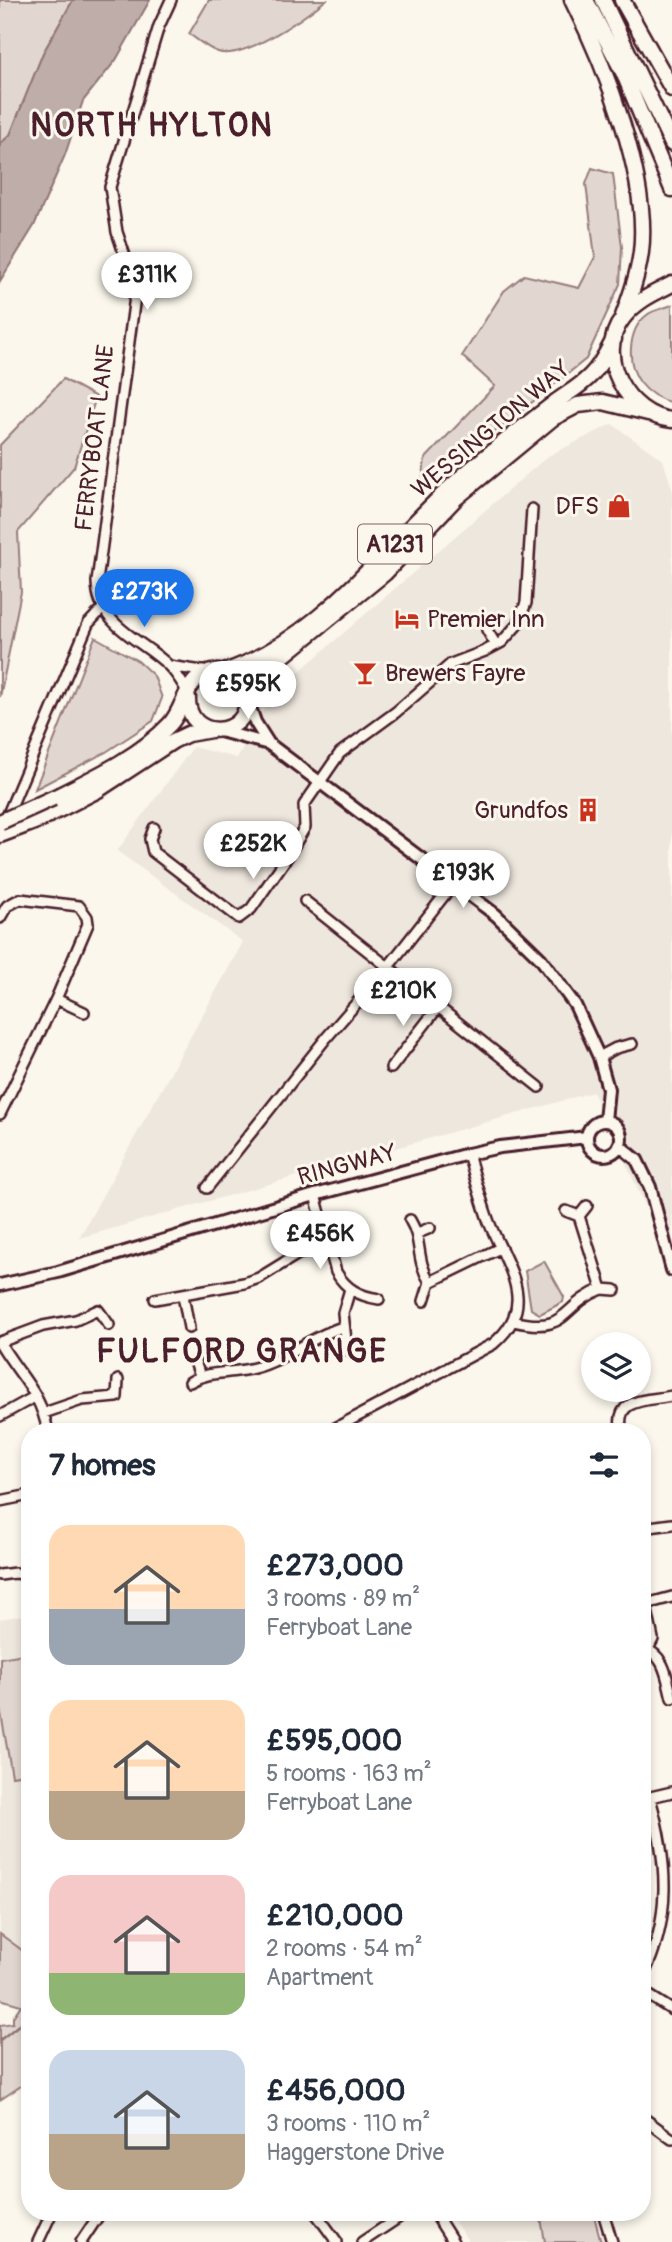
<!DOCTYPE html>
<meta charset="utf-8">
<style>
:root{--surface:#fff;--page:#f6f6f7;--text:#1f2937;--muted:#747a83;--accent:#1a73e8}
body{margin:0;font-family:Pangolin,sans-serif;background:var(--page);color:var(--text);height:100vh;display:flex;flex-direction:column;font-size:26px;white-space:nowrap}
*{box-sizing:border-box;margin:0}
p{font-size:23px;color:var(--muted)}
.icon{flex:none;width:38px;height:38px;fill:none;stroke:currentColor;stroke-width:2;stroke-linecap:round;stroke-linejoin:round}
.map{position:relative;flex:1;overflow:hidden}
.drawer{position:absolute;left:21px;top:1423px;width:630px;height:798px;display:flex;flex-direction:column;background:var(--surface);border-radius:28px;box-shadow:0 4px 10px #0003}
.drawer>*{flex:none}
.controls{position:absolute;left:581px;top:1332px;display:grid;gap:14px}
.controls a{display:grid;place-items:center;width:70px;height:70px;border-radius:50%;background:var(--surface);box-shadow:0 4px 10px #0003;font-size:35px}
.price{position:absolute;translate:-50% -60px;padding:0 16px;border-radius:24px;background:#fff;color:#222;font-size:23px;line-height:46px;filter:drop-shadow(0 2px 4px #0008)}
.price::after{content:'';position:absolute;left:50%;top:42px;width:21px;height:16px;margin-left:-10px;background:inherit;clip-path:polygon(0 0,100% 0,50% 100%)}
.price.selected{background:var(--accent);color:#fff}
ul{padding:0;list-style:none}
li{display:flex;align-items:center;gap:21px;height:175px;padding:0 28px}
li span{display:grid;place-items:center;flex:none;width:196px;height:140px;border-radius:21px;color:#555}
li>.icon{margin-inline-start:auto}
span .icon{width:84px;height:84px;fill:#fffc;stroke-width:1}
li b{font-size:30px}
h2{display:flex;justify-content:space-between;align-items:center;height:84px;padding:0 28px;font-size:30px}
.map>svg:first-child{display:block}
.built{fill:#eee7de}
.green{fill:#e2d7d0;stroke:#967b7e;stroke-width:2}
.water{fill:#bfadaa;stroke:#907477;stroke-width:2}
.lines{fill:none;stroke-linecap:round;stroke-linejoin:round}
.stream{stroke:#907477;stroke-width:2.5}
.minor-casing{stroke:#4a1f2b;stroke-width:14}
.tertiary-casing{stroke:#4a1f2b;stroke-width:16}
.trunk-casing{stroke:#4a1f2b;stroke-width:19}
.minor{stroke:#fbf7ec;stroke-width:9}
.tertiary{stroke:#fbf7ec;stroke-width:10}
.trunk{stroke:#fbf7ec;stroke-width:14}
.trunk-bridge-casing{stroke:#4a1f2b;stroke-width:19;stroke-linecap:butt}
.trunk-bridge{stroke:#fbf7ec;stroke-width:14}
.labels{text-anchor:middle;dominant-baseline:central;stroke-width:6;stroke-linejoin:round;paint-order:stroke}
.shield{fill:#fbf7ec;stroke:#7f6065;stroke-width:2}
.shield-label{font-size:23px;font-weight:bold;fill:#4a1f2b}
.street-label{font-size:24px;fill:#4a1f2b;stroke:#fbf7ec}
.poi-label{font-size:24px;fill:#4a1f2b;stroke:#fbf7ec;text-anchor:end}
.district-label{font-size:32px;font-weight:bold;letter-spacing:2px;fill:#4a1f2b;stroke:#fbf7ec}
</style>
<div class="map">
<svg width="672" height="2242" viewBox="0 0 672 2242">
<rect width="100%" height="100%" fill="#fbf7ec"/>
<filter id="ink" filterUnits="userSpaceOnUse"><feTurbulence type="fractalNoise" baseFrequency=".0143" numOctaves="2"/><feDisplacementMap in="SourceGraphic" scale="14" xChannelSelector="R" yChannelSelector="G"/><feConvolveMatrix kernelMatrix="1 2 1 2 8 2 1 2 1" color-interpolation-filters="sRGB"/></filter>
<g filter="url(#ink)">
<!-- built -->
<path class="built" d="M612 424 663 460 672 488V1264L593 1092 79 1238 243 942 117 851 193 747 237 758 272 695 548 456Z
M30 1614V1956L0 1934V1619Z
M448 2212H540L545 2242H469Z"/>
<!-- green -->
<path class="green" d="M0 0H73L43 53 10 135 0 144Z
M209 0H326C306 16 244 61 218 52 208 49 198 40 189 34Z
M592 168 613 174 622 247 620 284 586 359 500 428 422 483 425 459 495 386 462 356 504 291 524 275 579 288 595 257 586 184Z
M672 305V403C645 395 629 376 631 348 632 335 636 323 647 315 653 310 665 308 672 305Z
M63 379 96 397 74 467 18 532 21 592 0 697V445Z
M95 637 138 661 154 676 162 698 153 721 106 752 35 789Z
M544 1261 564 1297 563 1302 540 1314 531 1309 525 1271Z
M30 1653V1773L12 1776 0 1708V1658Z
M0 1934 30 1956V2080L0 2100V2025L13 2023V2017L21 2005 0 1999Z
M540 2212H593L601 2242H545Z"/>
<!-- water -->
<path class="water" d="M73 0H150L116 60 83 101 65 155 34 226 0 281V144L10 135 43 53Z"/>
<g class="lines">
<!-- stream -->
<path class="stream" d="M0 2040 30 2016"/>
<!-- minor casing -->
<g class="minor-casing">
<path id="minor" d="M171 0 159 26 110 187 117 232 136 289 97 582C98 627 142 639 169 666 177 674 183 684 188 693
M487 630 496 645
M169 666 209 672
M5 821 88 624 103 608
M154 828 150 839 153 852 239 918 251 909 288 856 305 827 304 805 340 753 396 712 451 664 485 651 502 642 517 625 526 603 532 509
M305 901 539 1087
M0 918 7 906 20 899 79 906 87 917 88 924 56 999 0 1114
M56 999 84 1012
M599 1057 616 1048 632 1044
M391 1068 439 1006
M207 1188 327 1037 388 967 454 883
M315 1195 336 1272C346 1289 359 1296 379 1299
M579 1216 587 1206
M410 1220C423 1241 415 1259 430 1282L500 1248
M418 1233 430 1228
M602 1289 615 1290
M183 1295 189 1328
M155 1299 244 1283 259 1278 298 1254 328 1246
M424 1301 430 1282
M513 1321C570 1335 560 1305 602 1289L579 1216 566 1211
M0 1342 43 1326 76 1320 98 1310 109 1325
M0 1343C20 1377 40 1390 48 1432
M347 1350 343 1313 350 1289
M195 1362 200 1376
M190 1382C210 1370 232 1374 254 1368 286 1360 311 1336 343 1327
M44 1413 82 1400 117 1397 118 1380
M0 1416 36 1396
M328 1432 493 1344C540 1305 507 1267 489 1222 481 1200 475 1177 468 1154
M622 1432C613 1397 647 1401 672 1396
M0 1501 30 1495
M642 1528 672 1524
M0 1575 15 1573 30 1575
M642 1586 653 1639 648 1649
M646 1604 672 1597
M644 1649C665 1654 667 1679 672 1698
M642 1799 672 1792
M642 1978C672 1919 668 1862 650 1798
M642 1991 672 2010
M642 2117 672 2139
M315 2212 337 2242
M434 2212 453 2242
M603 2212 612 2242
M38 2242 52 2212
M81 2242 101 2212
M362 2242 407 2212"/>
</g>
<!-- tertiary casing -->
<g class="tertiary-casing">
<path id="tertiary" d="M247 699 255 722 269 744
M220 731 269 744 496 915 541 959 575 1005 599 1057 608 1089 605 1121
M587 1138a17 17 0 1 1 34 0a17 17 0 1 1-34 0Z
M619 1145 637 1160 650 1187 672 1270
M0 1285 58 1272 315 1195 468 1154 500 1147 587 1137"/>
</g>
<!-- trunk casing -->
<g class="trunk-casing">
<path id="trunk" d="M572 0C605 65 650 179 641 252 638 275 630 297 622 319
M586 0 624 74 672 189
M603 0 672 144
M622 0 672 89
M672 284C654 293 636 301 623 318 593 356 628 416 672 420
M224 672C326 637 387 542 465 474 493 450 523 427 553 404 566 394 580 387 591 375 601 365 607 352 614 339
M246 694 272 665 385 573 456 498 553 418 578 405 603 402 648 413
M53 798C93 778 139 757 170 724 183 710 185 686 201 676 218 665 244 676 246 697 252 738 186 743 188 697
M0 835 37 821 98 790 173 741 188 734 211 730"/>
</g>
<!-- minor -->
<use href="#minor" class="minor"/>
<!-- tertiary -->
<use href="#tertiary" class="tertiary"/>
<!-- trunk -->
<use href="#trunk" class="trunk"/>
<!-- trunk-bridge casing -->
<g class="trunk-bridge-casing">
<path id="trunk-bridge" d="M0 822 53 798"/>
</g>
<!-- trunk-bridge -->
<use href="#trunk-bridge" class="trunk-bridge"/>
</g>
</g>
<!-- icons -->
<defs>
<g id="shop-bare" transform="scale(1.89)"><path d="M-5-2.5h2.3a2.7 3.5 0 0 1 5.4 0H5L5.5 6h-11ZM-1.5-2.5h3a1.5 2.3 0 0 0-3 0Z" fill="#c8321e" stroke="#fbf7ec" stroke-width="2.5" paint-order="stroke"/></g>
<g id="hotel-bare" transform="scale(1.89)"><path d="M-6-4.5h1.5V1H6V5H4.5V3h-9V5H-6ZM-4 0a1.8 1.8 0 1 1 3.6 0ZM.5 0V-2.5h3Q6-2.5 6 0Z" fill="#c8321e" stroke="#fbf7ec" stroke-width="2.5" paint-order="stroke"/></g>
<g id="bar-bare" transform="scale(1.89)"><path d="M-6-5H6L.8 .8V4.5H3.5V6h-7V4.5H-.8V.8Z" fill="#c8321e" stroke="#fbf7ec" stroke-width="2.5" paint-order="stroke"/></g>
<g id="building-bare" transform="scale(1.89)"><path d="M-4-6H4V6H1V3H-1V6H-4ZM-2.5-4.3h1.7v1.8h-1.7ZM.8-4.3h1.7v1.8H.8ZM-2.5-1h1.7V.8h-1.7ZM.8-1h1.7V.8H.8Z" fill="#c8321e" stroke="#fbf7ec" stroke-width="2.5" paint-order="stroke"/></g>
</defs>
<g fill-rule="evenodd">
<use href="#shop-bare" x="619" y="506"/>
<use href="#hotel-bare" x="407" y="619"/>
<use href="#bar-bare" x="365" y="673"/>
<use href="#building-bare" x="588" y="810"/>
</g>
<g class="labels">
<!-- shield labels -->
<rect class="shield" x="358" y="524.5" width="74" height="39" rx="5"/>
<g class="shield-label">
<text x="395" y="544">A1231</text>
</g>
<!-- street labels -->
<g class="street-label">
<text transform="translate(491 429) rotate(-40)">WESSINGTON WAY</text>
<text transform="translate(95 438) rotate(-83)">FERRYBOAT LANE</text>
<text transform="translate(347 1165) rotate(-15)">RINGWAY</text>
</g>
<!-- poi labels -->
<g class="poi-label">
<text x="599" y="506">DFS</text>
<text x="427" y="619" text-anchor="start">Premier Inn</text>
<text x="385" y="673" text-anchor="start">Brewers Fayre</text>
<text x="568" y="810">Grundfos</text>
</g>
<!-- district labels -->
<g class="district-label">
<text x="152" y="126">NORTH HYLTON</text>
<text x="242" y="1352">FULFORD GRANGE</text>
</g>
</g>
</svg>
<div class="controls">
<a><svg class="icon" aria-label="layers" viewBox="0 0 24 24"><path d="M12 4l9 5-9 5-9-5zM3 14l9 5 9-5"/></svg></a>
</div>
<b class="price" style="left:147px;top:312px">£311K</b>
<b class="price selected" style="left:144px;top:629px">£273K</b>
<b class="price" style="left:248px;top:721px">£595K</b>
<b class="price" style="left:253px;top:881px">£252K</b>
<b class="price" style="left:463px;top:910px">£193K</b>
<b class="price" style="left:403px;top:1028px">£210K</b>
<b class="price" style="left:320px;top:1271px">£456K</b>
<section class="drawer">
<h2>7 homes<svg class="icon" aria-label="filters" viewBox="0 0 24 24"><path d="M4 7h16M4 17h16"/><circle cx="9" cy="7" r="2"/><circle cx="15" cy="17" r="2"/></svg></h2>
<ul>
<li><span style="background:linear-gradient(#ffd9b3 60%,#9aa5b1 0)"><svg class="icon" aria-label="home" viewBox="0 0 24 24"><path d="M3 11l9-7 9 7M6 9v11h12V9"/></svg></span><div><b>£273,000</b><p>3 rooms · 89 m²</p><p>Ferryboat Lane</p></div></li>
<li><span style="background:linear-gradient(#ffd9b3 65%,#b9a48a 0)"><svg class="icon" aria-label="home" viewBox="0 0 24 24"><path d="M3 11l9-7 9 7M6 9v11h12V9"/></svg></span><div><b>£595,000</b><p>5 rooms · 163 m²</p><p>Ferryboat Lane</p></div></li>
<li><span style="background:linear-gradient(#f6c9c9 70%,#8fb573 0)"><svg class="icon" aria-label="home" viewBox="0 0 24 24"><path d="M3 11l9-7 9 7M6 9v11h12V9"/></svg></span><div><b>£210,000</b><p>2 rooms · 54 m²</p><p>Apartment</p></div></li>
<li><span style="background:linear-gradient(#c9d6e8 60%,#b9a48a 0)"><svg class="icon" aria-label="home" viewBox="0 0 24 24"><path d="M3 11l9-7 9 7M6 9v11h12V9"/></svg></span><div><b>£456,000</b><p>3 rooms · 110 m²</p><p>Haggerstone Drive</p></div></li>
</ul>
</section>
</div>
